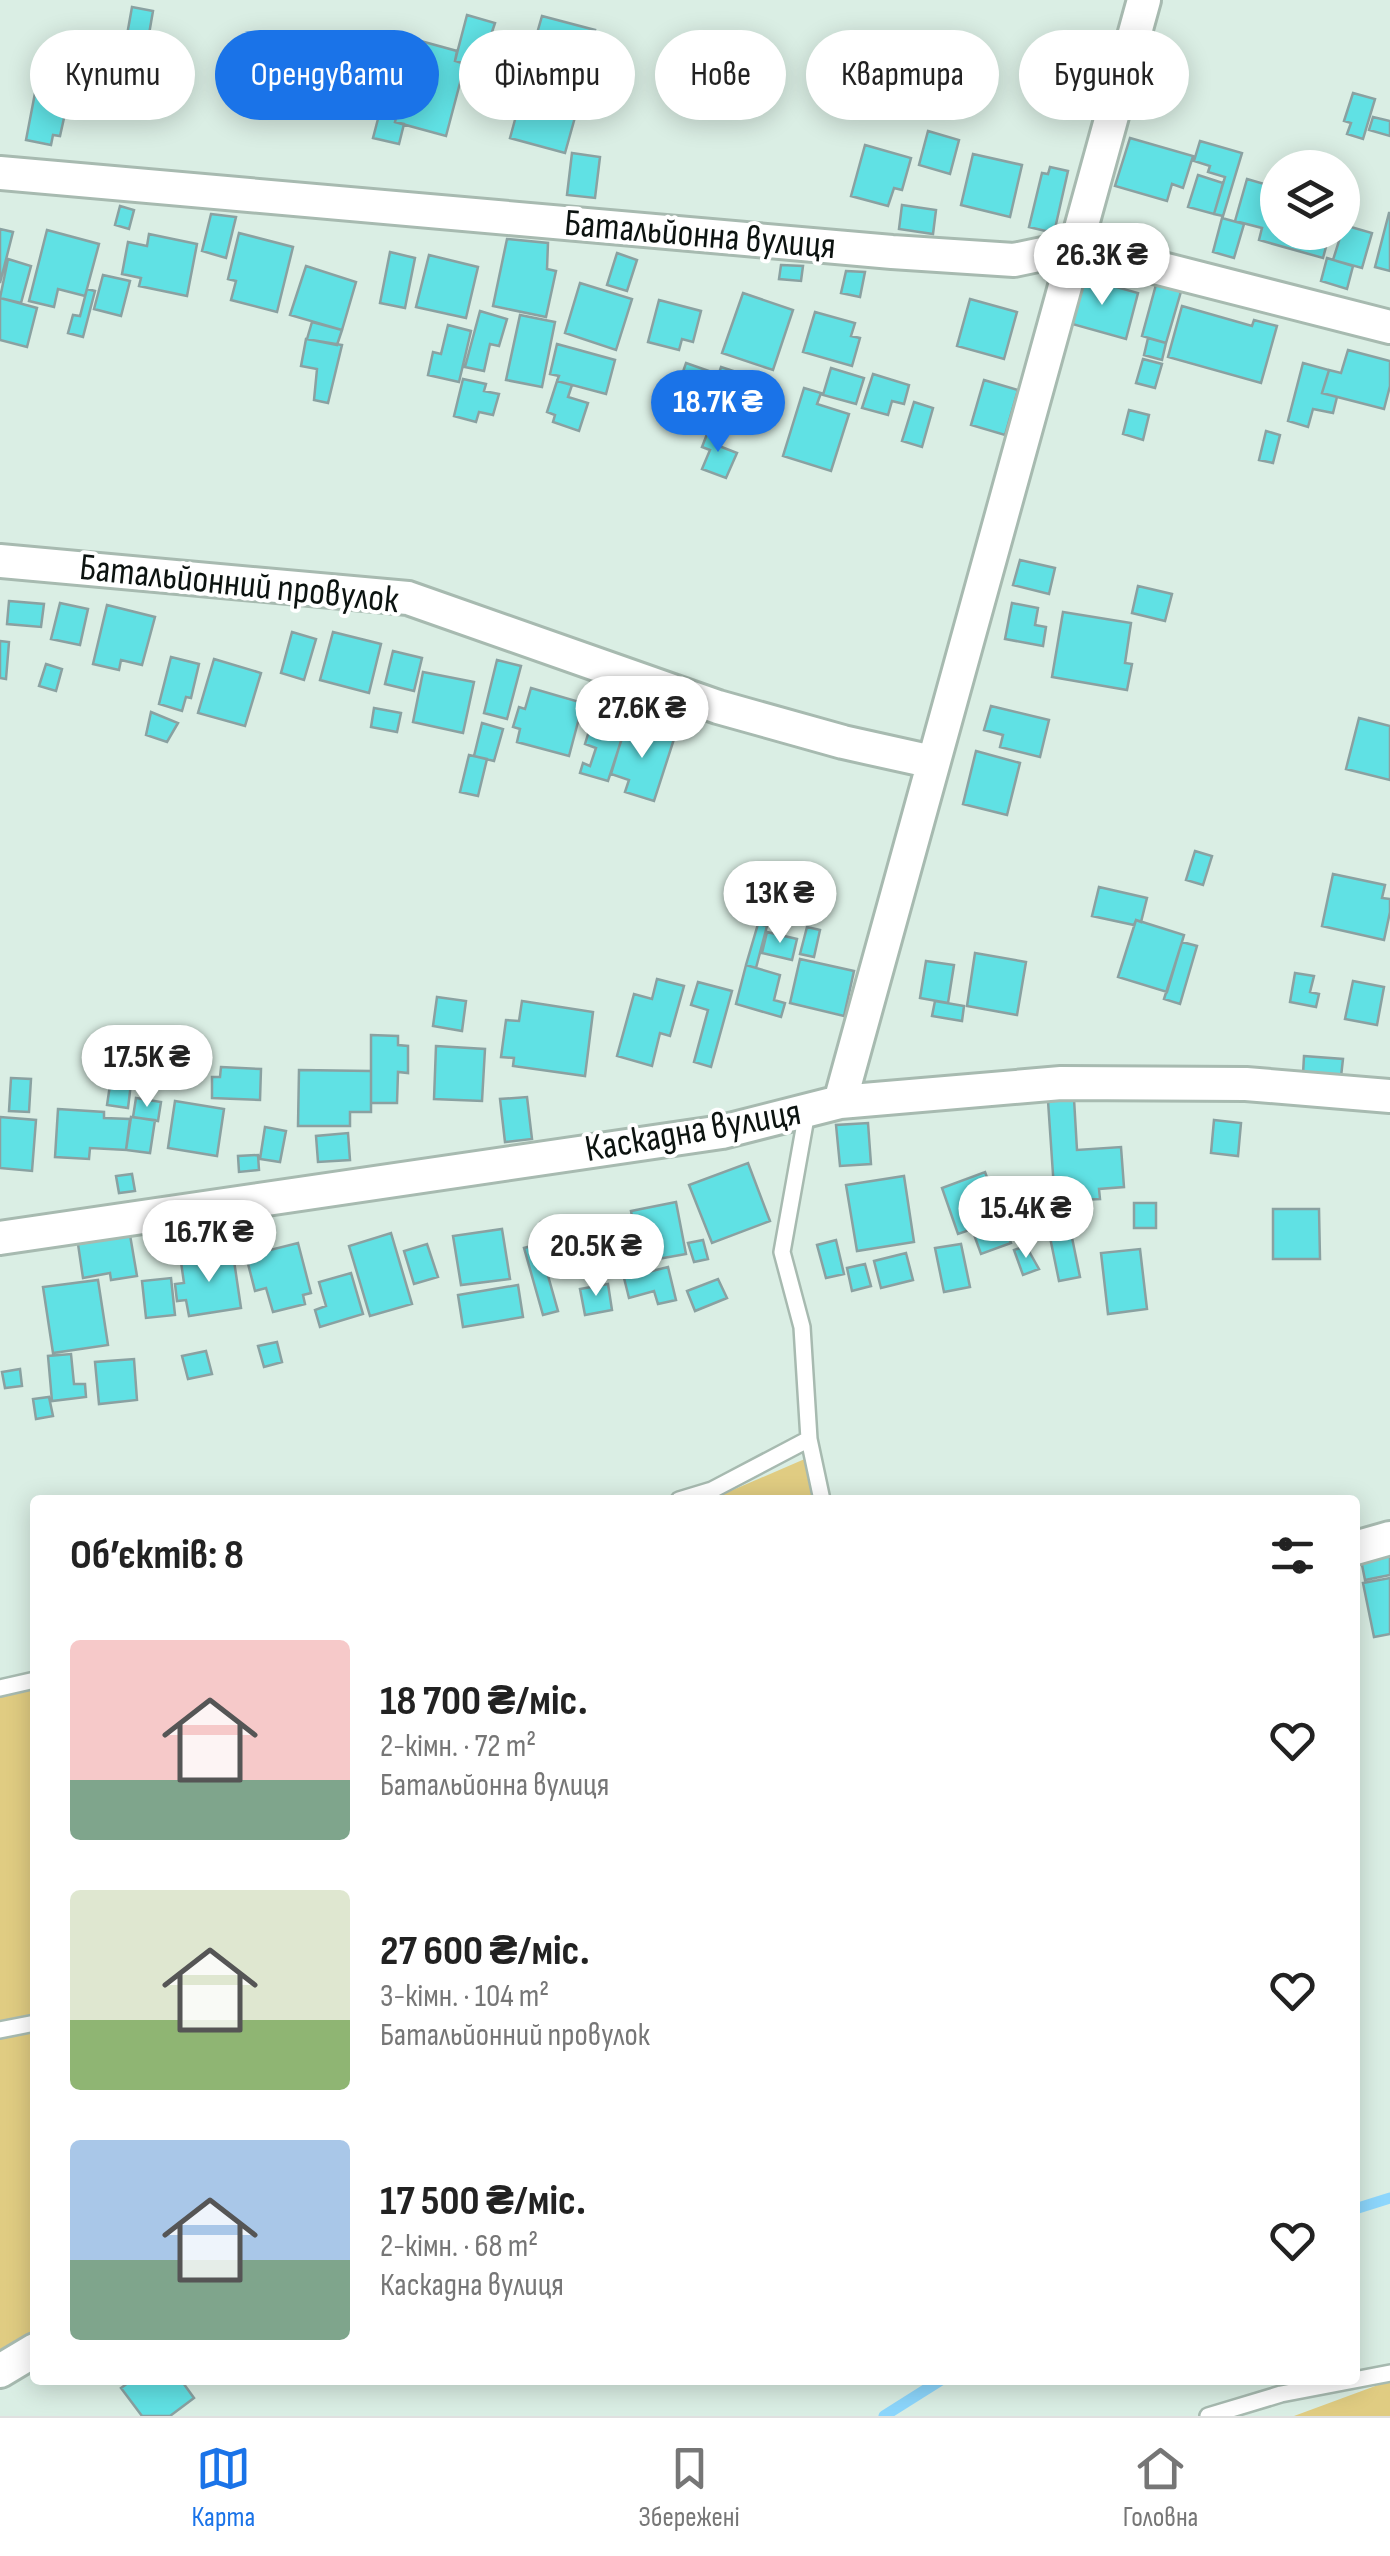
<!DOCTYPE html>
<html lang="uk">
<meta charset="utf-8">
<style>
:root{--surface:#fff;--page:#f6f6f6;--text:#222;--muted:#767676;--line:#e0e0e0;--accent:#1a73e8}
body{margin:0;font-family:"Sofia Sans Condensed",sans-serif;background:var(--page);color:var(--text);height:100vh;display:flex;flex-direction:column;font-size:38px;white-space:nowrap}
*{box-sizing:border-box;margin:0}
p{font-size:32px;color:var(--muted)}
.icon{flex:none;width:55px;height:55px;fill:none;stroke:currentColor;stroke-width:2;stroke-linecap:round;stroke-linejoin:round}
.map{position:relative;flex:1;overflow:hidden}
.drawer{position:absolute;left:30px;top:1495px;width:1330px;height:890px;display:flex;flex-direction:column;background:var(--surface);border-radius:10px;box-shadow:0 5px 25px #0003}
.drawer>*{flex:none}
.top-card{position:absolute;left:30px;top:30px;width:1330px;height:90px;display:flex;gap:20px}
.buttons{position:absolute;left:1260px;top:150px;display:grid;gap:20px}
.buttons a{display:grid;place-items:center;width:100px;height:100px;border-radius:50%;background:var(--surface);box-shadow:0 5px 25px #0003;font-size:50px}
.price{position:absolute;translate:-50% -85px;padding:0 22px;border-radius:35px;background:#fff;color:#222;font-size:32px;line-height:65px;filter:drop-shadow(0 2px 5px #0008)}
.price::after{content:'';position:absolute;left:50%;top:60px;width:30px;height:22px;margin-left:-15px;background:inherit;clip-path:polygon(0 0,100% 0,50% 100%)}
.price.current{background:var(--accent);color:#fff}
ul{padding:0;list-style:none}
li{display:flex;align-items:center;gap:30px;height:250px;padding:0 40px}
li span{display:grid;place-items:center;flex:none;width:280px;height:200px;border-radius:10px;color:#555}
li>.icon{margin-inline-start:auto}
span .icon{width:120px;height:120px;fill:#fffc;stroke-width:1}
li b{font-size:42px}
h2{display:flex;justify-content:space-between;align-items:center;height:120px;padding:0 40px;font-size:42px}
.tag{padding:0 35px;border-radius:45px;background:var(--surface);box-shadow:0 5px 25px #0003;font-size:35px;line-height:90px}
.tag.current{background:var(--accent);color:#fff}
.tabs{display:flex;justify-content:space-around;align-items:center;height:140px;border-top:2px solid var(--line);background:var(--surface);font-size:28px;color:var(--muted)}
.tabs a{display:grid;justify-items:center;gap:5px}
.tabs .current{color:var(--accent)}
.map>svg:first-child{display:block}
.green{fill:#e0cc82}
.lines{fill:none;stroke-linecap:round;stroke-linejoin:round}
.stream{stroke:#8cd6fc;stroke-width:11}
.building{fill:#60e1e4;stroke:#8aa1a1;stroke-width:2.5}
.service-casing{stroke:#a7bab0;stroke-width:20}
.minor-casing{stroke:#a7bab0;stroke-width:38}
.service{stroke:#fff;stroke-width:15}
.minor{stroke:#fff;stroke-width:32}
.labels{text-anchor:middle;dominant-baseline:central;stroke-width:8;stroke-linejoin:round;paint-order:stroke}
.street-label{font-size:38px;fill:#0c1310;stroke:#fff}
</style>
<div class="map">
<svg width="1390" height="2416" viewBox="0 0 1390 2416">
<rect width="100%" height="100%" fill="#daeee4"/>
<!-- green -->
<path class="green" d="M807 1458 815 1500H709L712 1499Z
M35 1689V2343L0 2365V1696Z
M1390 2380V2416H1294L1378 2385Z"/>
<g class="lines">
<!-- stream -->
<path class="stream" d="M1355 2209 1390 2198
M884 2416 941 2380"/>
</g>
<!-- building -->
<path class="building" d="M132 7 153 11 148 40 127 35Z
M467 15 495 23 492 32 511 37 501 74 455 61Z
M542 16 595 30 585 66 532 51Z
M118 33 151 41 144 71 110 63Z
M400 35 417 40 395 122 404 124 399 144 373 138Z
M417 40 457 51 455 61 465 64 446 136 395 122Z
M86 70 129 79 119 118 77 108Z
M528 72 579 86 575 102 579 103 565 153 510 138Z
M35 93 68 100 60 136 53 135 51 145 26 140Z
M1353 93 1375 99 1363 139 1347 134 1351 123 1344 121Z
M1373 117 1390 121V136L1369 130Z
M928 131 959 140 950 174 919 165Z
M1130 138 1193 156 1183 188 1172 184 1167 201 1115 186Z
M1200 141 1242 153 1223 216 1214 214 1225 177 1208 172 1210 166 1194 161Z
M865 145 911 158 902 190 894 188 888 206 851 196Z
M572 153 600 157 595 198 567 195Z
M973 154 1022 165 1010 217 961 205Z
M1050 167 1068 171 1054 233 1029 227 1042 173 1048 174Z
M1198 175 1223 183 1214 214 1188 207Z
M1247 179 1278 188V232H1330L1323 258 1259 240 1262 228 1235 221Z
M902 205 936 210 933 234 899 229Z
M120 206 134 210 129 229 115 225Z
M1389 213H1390V271L1375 267Z
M211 214 236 217 226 258 202 251Z
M1222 218 1244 224 1234 258 1213 252Z
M1344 225 1372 233 1362 268 1333 260Z
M0 229 13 232 0 283Z
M47 230 99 244 85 296 58 289 54 307 29 301Z
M239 233 293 247 277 312 231 300 236 281 228 279Z
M149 234 197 244 187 296 139 286 141 278 122 274 128 242 147 246Z
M507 239 548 243 547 269 556 271 546 317 493 306Z
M390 252 415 258 405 308 380 303Z
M617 253 637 260 627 291 607 285Z
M429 255 478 267 466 318 416 307Z
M1327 258 1353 266 1347 289 1321 281Z
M8 259 31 266 21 303 0 298Z
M781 265 803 266 801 281 779 279Z
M306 266 356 282 342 330 290 315Z
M846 271 865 272 860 297 841 293Z
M103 275 130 281 121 316 94 309Z
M1077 276 1138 293 1126 339 1065 322Z
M1157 281 1182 288 1166 343 1142 336Z
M580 283 632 299 616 350 565 333Z
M87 289 95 291 83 337 68 333 73 315 80 316Z
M743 293 793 310 773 370 722 353Z
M0 298 37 308 27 347 0 340Z
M970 299 1017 312 1004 359 957 346Z
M659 300 701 311 693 342 682 339 679 350 648 342Z
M1182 306 1252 326 1254 320 1277 326 1261 383 1168 357Z
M480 311 507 319 499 346 490 344 484 371 465 367Z
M815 312 855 323 851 336 860 338 852 366 803 352Z
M520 315 555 322 542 387 506 380Z
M312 322 342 330 337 345 307 339Z
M448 325 471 331 459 382 428 375 433 352 441 354Z
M1148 338 1166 343 1162 360 1144 355Z
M306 339 342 345 328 403 314 400 317 369 301 366Z
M557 344 615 360 606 394 557 381 559 376 550 374Z
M1348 350 1390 361V386L1384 409 1322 393 1329 370 1341 373Z
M1143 359 1162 364 1155 388 1136 383Z
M686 363 709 371 689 423 680 420 685 395 676 392Z
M1303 363 1329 370 1322 393 1337 397 1333 413 1313 409 1308 427 1288 421Z
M721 367 755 378 750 393 740 390 733 411 709 403Z
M831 368 864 378 856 404 823 395Z
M873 374 909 385 904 404 892 401 888 415 862 408Z
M463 379 486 384 484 391 499 394 493 415 479 412 476 422 454 416Z
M984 380 1018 390 1005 435 971 425Z
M557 381 572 385 568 397 588 403 579 431 553 422 555 415 547 412Z
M804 388 821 393 817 404 849 414 831 471 783 456Z
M914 402 933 408 922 447 902 441Z
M1129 410 1149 415 1143 440 1123 434Z
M709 429 723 435 719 446 737 453 726 478 702 469 710 450 702 447Z
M1266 431 1280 435 1273 463 1259 460Z
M1020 560 1055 568 1049 594 1013 585Z
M1138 586 1172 594 1165 621 1132 613Z
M9 601 44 604 41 627 7 624Z
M60 603 88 609 80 645 51 639Z
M1012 603 1038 608 1035 625 1046 627 1043 646 1005 639Z
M107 605 155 617 142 665 121 660 119 670 93 664Z
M1063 612 1131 623 1125 663 1132 664 1127 690 1052 677Z
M292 632 316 639 304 680 281 673Z
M333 632 381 644 369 693 320 680Z
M0 641 9 642 6 679 0 678Z
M393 651 422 658 414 691 385 684Z
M171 657 199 664 191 698 186 697 182 711 159 704Z
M214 659 261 673 245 726 198 713Z
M497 660 521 666 507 719 484 713Z
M46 664 62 669 56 691 39 686Z
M423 672 474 682 463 733 413 722Z
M531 688 583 703 569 756 517 742 520 729 513 727 519 707 525 709Z
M991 706 1049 720 1040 757 1000 747 1003 735 984 730Z
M374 708 401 713 397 732 371 727Z
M151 712 178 723 167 742 146 735Z
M594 715 615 721 613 728 624 732 608 781 580 773 583 763 590 766 596 748 585 744Z
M1359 718 1390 726V780L1346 769Z
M482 723 503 729 494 761 474 756Z
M626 724 674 739 654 801 625 792 629 780 611 774Z
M976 751 1020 763 1007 815 963 804Z
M469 755 487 759 478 796 460 792Z
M1195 851 1212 856 1203 885 1186 880Z
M1333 874 1385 885 1382 898 1390 899V912L1384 940 1322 926Z
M1099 887 1147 898 1141 922 1136 920 1134 925 1092 916Z
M1136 920 1184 935 1167 992 1118 977Z
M758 924 767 926 756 968 746 965Z
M807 927 820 930 814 957 800 954Z
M767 932 797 939 792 960 762 953Z
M1182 942 1197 946 1180 1004 1164 999Z
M975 953 1026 962 1017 1015 967 1006Z
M800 959 854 971 844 1016 790 1003Z
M926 961 954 965 948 1003 920 998Z
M746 965 780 975 774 1000 785 1003 781 1017 736 1004Z
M1295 973 1314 976 1310 992 1319 994 1316 1007 1290 1002Z
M657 979 684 986 670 1036 660 1033 652 1066 617 1056 634 994 652 999Z
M1353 981 1384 987 1377 1025 1345 1019Z
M698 982 732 991 711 1067 694 1062 708 1010 691 1005Z
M437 997 466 1001 462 1031 433 1026Z
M522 1001 593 1012 585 1076 513 1066 514 1058 501 1057 506 1020 519 1021Z
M935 1001 964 1006 962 1021 932 1016Z
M371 1035 398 1036V1045L408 1046V1073L398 1072 397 1103H371Z
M436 1046 485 1049 482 1101 434 1099Z
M1304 1056 1343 1059 1341 1077 1303 1074Z
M221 1067 261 1069 260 1100 212 1098V1077H220Z
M299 1070 371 1071V1112H350V1126H298Z
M112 1072 132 1075 128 1108 107 1105Z
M11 1078 31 1079 29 1112 9 1111Z
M527 1097 532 1139 505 1142 500 1099Z
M136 1098 161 1102 158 1121 133 1117Z
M1074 1099 1077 1150 1121 1147 1124 1187 1099 1189 1100 1199 1081 1200 1080 1187 1054 1189 1048 1101Z
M175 1101 224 1109 217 1156 168 1148Z
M58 1109 104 1112V1118L130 1119 126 1150 90 1148 89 1159 55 1157Z
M0 1117 36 1120 32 1171 0 1168Z
M131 1117 155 1120 150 1153 126 1150Z
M1214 1120 1241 1123 1238 1156 1211 1153Z
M868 1123 871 1164 840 1166 836 1125Z
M265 1127 286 1131 280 1162 260 1159Z
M348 1133 350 1160 318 1162 316 1136Z
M258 1155 259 1170 239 1172 238 1156Z
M748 1163 770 1221 712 1243 689 1185Z
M985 1172 1011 1243 981 1254 972 1229 958 1234 942 1188Z
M132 1174 135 1191 119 1193 116 1176Z
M904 1176 914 1242 857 1251 846 1185Z
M676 1202 686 1254 641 1262 631 1211Z
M1134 1203H1156V1228H1134Z
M1066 1208 1080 1277 1059 1281 1045 1213Z
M1273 1209H1319L1320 1259H1273Z
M581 1216 589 1261 548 1268 541 1222Z
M502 1229 510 1279 461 1285 453 1236Z
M391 1233 412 1304 370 1316 349 1246Z
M130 1235 137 1276 111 1280 110 1273 83 1278 78 1244Z
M703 1240 708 1259 694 1262 688 1243Z
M836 1240 844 1274 826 1278 817 1245Z
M298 1243 311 1293 303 1295 305 1304 273 1312 266 1288 255 1291 246 1256Z
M427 1244 438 1277 414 1284 404 1251Z
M539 1244 558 1311 543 1315 524 1248Z
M961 1244 970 1287 944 1292 935 1248Z
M1026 1246 1039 1269 1023 1275 1014 1250Z
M1140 1249 1147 1309 1108 1314 1101 1253Z
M906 1253 913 1280 881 1288 874 1261Z
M233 1254 241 1308 189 1316 186 1300 177 1301 175 1284 184 1283 181 1262Z
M865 1264 871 1286 852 1291 847 1268Z
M668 1267 676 1300 658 1304 654 1291 629 1298 624 1278Z
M351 1273 363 1314 320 1327 315 1310 326 1306 319 1282Z
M171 1278 175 1315 146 1318 142 1281Z
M718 1279 727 1298 695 1311 687 1291Z
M98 1280 108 1345 53 1353 43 1287Z
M608 1284 612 1310 585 1315 580 1289Z
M518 1285 523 1317 463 1327 458 1295Z
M277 1342 282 1362 264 1367 258 1346Z
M206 1351 212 1374 188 1379 182 1356Z
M71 1354 74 1384H85L86 1397 52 1401 48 1356Z
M134 1359 137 1400 99 1404 95 1362Z
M20 1369 22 1386 5 1388 2 1372Z
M49 1397 53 1416 36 1419 33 1399Z
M1390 1549V1575L1365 1580 1360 1555Z
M1390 1578V1634L1374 1637 1363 1583Z
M132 2380H181L194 2398 170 2416H142L121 2388Z"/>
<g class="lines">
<!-- service casing -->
<g class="service-casing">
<path id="service" d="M807 1112 782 1252 802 1327 809 1439 822 1500
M679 1500 712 1490 809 1439
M0 1688 35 1680
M0 2030 35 2023
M1208 2416 1281 2394 1390 2373"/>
</g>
<!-- minor casing -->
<g class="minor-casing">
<path id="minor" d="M0 173 892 252 1014 260 1076 247 1390 327
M0 561 408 598 718 707 843 742 933 762
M840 1102 1144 0
M0 1238 722 1132 840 1102 1061 1083 1246 1084 1390 1096
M1355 1548 1390 1538
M0 2371 35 2350"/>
</g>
<!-- service -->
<use href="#service" class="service"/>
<!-- minor -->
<use href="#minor" class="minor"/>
</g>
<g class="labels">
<!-- street labels -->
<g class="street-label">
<text transform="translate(700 235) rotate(5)">Батальйонна вулиця</text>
<text transform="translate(239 584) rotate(6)">Батальйонний провулок</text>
<text transform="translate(693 1131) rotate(-10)">Каскадна вулиця</text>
</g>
</g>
</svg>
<div class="buttons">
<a><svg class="icon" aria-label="layers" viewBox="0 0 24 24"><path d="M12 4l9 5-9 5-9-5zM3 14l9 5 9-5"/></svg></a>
</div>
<b class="price" style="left:1102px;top:308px">26.3K ₴</b>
<b class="price current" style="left:718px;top:455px">18.7K ₴</b>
<b class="price" style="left:642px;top:761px">27.6K ₴</b>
<b class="price" style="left:780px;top:946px">13K ₴</b>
<b class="price" style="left:147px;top:1110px">17.5K ₴</b>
<b class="price" style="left:1026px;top:1261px">15.4K ₴</b>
<b class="price" style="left:209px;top:1285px">16.7K ₴</b>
<b class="price" style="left:596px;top:1299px">20.5K ₴</b>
<div class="top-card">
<a class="tag">Купити</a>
<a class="tag current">Орендувати</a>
<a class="tag">Фільтри</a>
<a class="tag">Нове</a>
<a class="tag">Квартира</a>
<a class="tag">Будинок</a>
</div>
<section class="drawer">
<h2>Об’єктів: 8<svg class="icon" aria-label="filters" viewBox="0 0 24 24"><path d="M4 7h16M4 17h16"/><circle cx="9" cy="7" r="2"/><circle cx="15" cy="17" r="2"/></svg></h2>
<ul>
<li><span style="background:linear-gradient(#f6c9c9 70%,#7fa58c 0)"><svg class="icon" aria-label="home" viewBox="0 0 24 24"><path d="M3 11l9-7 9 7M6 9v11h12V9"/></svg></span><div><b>18 700 ₴/міс.</b><p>2-кімн. · 72 m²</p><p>Батальйонна вулиця</p></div><svg class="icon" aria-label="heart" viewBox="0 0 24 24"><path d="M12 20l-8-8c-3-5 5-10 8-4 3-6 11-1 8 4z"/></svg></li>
<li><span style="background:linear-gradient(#dfe7d0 65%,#8fb573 0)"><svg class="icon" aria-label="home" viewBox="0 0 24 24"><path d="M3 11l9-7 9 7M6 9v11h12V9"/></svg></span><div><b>27 600 ₴/міс.</b><p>3-кімн. · 104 m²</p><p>Батальйонний провулок</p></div><svg class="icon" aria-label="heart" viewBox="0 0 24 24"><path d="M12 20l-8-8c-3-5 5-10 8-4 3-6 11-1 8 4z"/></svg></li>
<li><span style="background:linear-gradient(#a9c7e8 60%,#7fa58c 0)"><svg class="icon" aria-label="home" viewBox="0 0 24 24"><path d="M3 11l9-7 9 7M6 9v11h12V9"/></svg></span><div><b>17 500 ₴/міс.</b><p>2-кімн. · 68 m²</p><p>Каскадна вулиця</p></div><svg class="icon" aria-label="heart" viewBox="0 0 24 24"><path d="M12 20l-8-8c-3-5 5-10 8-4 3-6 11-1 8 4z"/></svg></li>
</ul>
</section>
</div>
<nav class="tabs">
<a class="current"><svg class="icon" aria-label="map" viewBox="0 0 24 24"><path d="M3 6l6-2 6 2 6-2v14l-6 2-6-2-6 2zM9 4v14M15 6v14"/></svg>Карта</a>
<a><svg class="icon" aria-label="saved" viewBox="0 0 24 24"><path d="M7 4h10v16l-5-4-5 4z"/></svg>Збережені</a>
<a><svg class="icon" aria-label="home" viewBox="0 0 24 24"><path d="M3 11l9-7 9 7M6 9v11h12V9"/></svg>Головна</a>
</nav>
